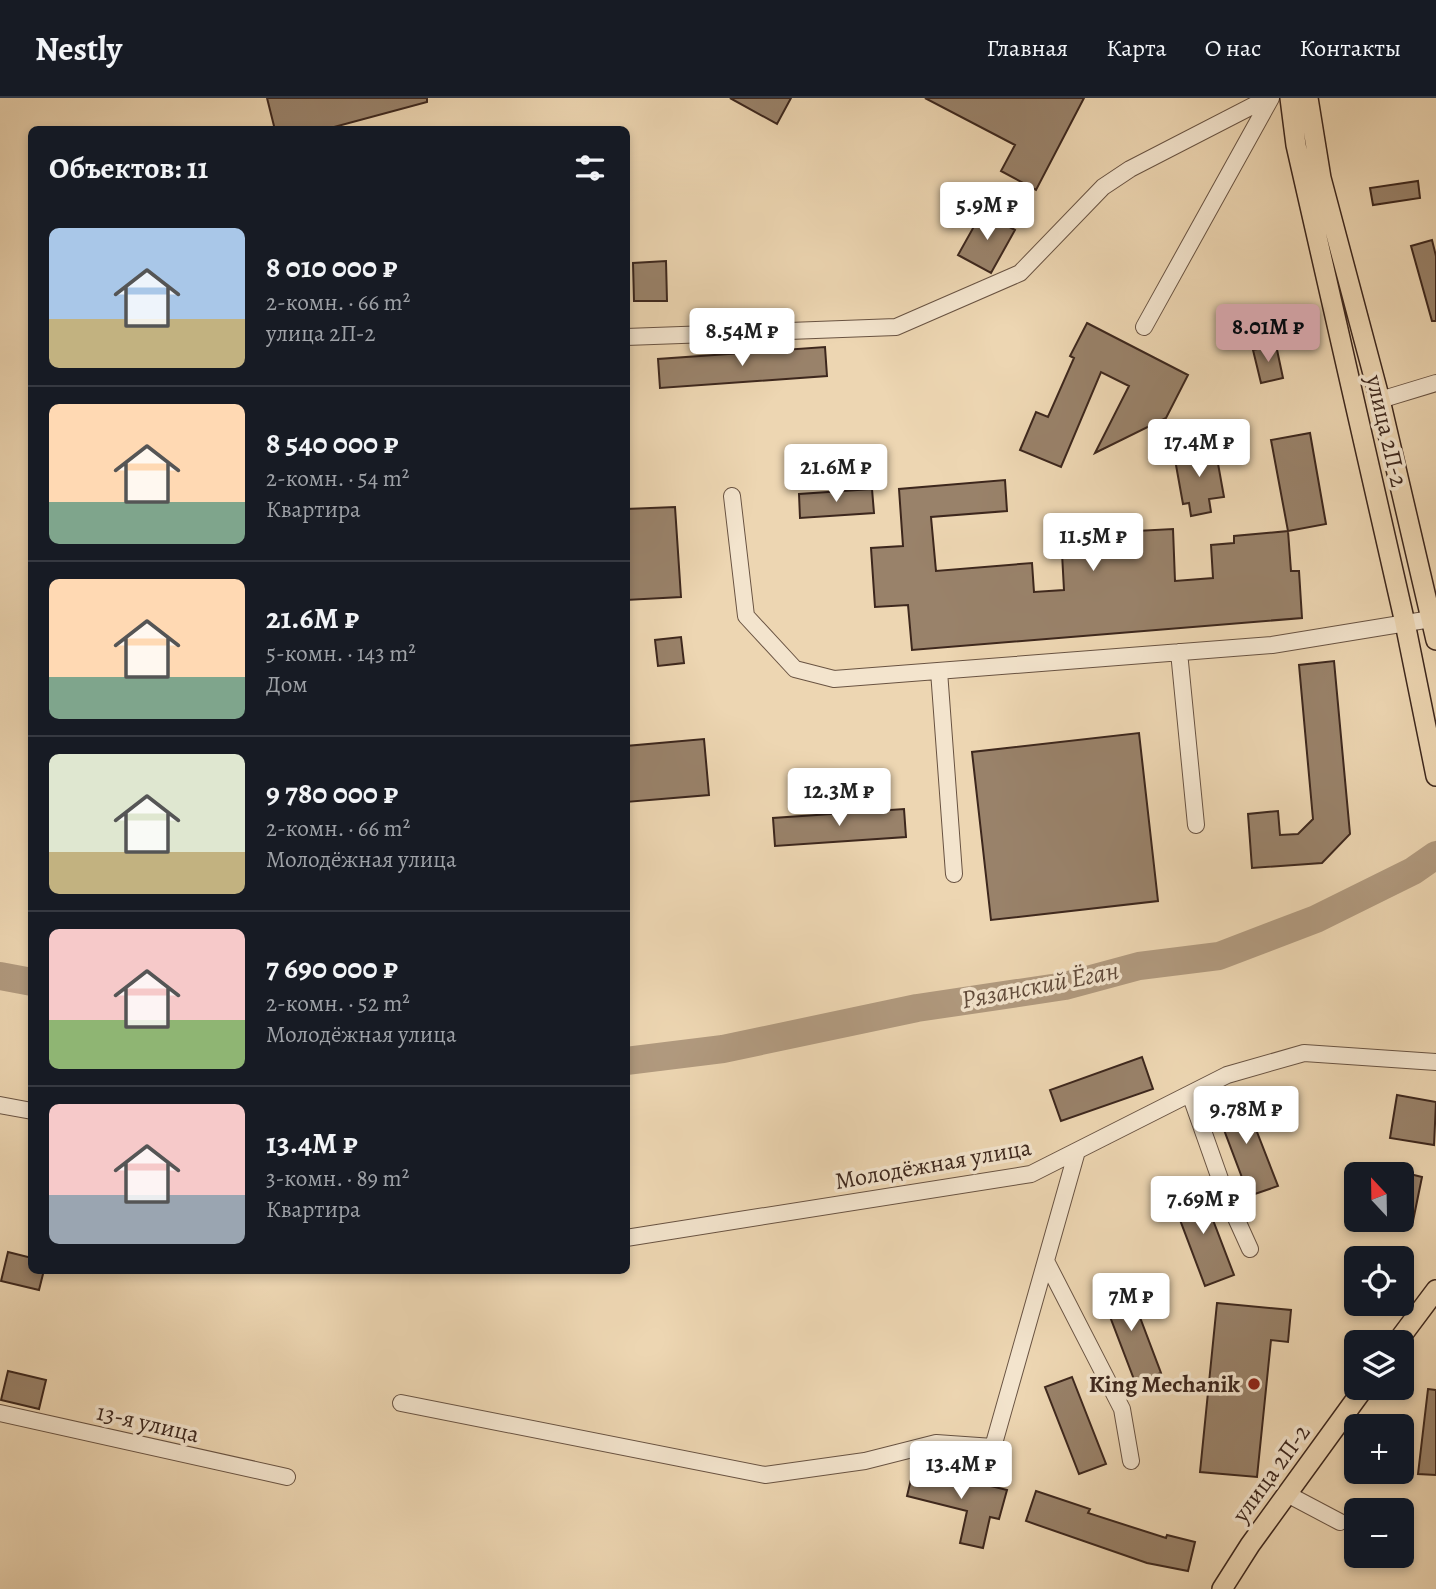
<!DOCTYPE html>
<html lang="ru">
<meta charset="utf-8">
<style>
:root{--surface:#171b24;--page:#242831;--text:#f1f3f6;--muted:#9ea1a6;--line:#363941;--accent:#c59692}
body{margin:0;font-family:Alegreya,serif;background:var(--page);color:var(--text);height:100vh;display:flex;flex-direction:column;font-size:26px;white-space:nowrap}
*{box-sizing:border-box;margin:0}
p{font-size:23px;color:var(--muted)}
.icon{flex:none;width:38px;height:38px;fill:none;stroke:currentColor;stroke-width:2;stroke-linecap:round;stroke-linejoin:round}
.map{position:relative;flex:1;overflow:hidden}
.drawer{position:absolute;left:28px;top:28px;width:602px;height:1148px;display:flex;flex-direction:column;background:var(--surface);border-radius:10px;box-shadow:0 4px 10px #0003}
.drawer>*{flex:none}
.needle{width:46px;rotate:338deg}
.tools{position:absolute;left:1344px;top:1064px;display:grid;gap:14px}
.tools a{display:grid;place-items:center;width:70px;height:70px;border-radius:10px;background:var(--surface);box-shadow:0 4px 10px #0003;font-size:35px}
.price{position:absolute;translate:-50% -60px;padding:0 16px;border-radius:7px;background:#fff;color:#222;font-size:23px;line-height:46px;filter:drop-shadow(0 2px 4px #0008)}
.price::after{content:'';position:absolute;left:50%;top:42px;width:21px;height:16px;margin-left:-10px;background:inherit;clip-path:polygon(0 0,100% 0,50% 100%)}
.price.active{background:var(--accent);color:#111}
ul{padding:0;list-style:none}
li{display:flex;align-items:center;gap:21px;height:175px;padding:0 21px}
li+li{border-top:2px solid var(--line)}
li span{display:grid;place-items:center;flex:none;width:196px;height:140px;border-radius:10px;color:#555}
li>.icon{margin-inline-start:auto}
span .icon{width:84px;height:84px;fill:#fffc;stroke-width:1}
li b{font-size:30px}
h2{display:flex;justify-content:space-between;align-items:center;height:84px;padding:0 21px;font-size:30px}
header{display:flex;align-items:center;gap:42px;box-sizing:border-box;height:98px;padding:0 35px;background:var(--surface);border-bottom:2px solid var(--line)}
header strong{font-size:33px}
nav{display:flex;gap:38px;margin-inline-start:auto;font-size:24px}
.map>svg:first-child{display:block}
.water{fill:#b19a7f;stroke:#836c58;stroke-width:2}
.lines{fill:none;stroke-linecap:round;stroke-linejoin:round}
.river{stroke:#b19a7f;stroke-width:28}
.building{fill:#99826a;stroke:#3d271d;stroke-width:2}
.minor-casing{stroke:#695342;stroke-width:18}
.major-casing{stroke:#3d271d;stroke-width:22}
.minor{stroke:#f3e4cd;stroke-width:16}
.major{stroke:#edd6b2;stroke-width:19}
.poi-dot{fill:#8f2418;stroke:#f3e4cd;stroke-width:2.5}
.labels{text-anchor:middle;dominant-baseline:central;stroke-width:7;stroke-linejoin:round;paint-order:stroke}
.street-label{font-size:24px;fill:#3d271d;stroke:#f3e4cd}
.poi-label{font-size:24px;font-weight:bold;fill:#3d271d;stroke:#f3e4cd;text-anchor:end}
.water-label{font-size:26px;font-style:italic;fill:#604a3a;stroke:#f3e4cd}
</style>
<header>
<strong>Nestly</strong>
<nav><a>Главная</a><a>Карта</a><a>О нас</a><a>Контакты</a></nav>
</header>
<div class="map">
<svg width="1436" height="1491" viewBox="0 0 1436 1491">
<rect width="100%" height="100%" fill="#edd6b2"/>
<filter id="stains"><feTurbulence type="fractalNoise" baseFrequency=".00286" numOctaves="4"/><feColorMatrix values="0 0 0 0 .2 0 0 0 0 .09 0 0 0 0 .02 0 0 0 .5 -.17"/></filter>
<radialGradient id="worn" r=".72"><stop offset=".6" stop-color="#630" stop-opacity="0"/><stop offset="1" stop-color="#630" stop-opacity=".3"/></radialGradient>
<!-- water -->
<path class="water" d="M1436 744V767L1384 799 1379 780 1404 768Z"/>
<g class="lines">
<!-- river -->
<path class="river" d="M0 878 32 884
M626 963 723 951 917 910 1065 888 1139 868 1219 858 1316 821 1413 773 1436 757"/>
</g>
<!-- building -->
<path class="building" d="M267 0H427V4L323 32H275Z
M730 0H791L777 26Z
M925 0H1084L1036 92 1001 73 1015 47Z
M1418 83 1420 100 1373 107 1370 90Z
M982 114 1015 132 991 175 958 157Z
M1432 142 1436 158V223H1432L1411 148Z
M666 163 667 203H634L633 165Z
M1087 225 1188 277 1166 320 1095 355 1129 288 1101 274 1061 369 1020 352 1036 314 1048 319 1074 260 1070 258Z
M1276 247 1283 280 1261 285 1253 252Z
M825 249 827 278 660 290 658 261Z
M1310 335 1326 426 1288 433 1291 473H1299L1302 520 912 552 908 507 875 509 871 450 903 448 899 391 1005 382 1007 413 931 419 936 473 1032 465 1034 494 1064 492 1061 437 1173 431 1175 483 1213 480 1211 447 1234 445V438L1288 433 1271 342Z
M1215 349 1224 399 1209 401 1211 414 1191 418 1189 405 1183 406 1174 356Z
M872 391 874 415 800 420 799 396Z
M675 409 681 499 626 502V411Z
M681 539 684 565 658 568 655 542Z
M1334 563 1350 736 1322 765 1252 770 1248 716 1278 713 1280 737 1298 736 1313 721 1299 567Z
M1139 635 1158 803 991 822 972 654Z
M704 641 709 697 626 704V648Z
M904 711 906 739 775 748 773 720Z
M1142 959 1153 991 1061 1023 1050 992Z
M1397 997 1436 1004 1434 1047 1390 1040Z
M1243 998 1278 1088 1249 1098 1215 1008Z
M1402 1074 1422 1079 1413 1123 1402 1121Z
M1200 1088 1234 1177 1205 1188 1171 1098Z
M8 1154 32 1160V1172H44L39 1192 1 1183Z
M1127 1185 1161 1275 1135 1284 1101 1195Z
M1217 1205 1291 1212 1288 1244 1271 1242 1257 1379 1200 1374Z
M8 1273 46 1282 39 1311 1 1302Z
M1072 1279 1106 1366 1079 1376 1045 1289Z
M1428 1291 1436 1292V1377L1418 1376Z
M914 1369 1007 1392 999 1421 990 1419 983 1450 960 1445 967 1413 907 1398Z
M1036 1393 1090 1411 1088 1415 1166 1440 1167 1437 1195 1444 1188 1473 1147 1465 1026 1423Z"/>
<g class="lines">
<!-- minor casing -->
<g class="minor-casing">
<path id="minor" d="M1144 229 1271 0
M626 239 896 229 1020 175 1103 89 1130 71 1268 0
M1380 302 1436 285
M732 398 746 518 795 571 834 581 1272 547 1431 521
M1179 554 1196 727
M939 573 954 776
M1190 996 1226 1098 1250 1151
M0 1007 32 1013
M626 1140 1031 1076 1227 977 1304 955 1436 964
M1046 1163 1122 1311 1131 1363
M401 1305 765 1377 865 1363 936 1345 993 1349 1077 1053
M0 1315 287 1379
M1287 1396 1340 1424"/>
</g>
<!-- major casing -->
<g class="major-casing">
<path id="major" d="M1290 0 1296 47 1405 525 1436 678
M1308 0 1321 80 1380 302 1436 542
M1397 1244 1436 1192
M1222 1491 1250 1447 1364 1290"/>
</g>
<!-- minor -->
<use href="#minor" class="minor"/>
<!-- major -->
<use href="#major" class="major"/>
</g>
<!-- markers -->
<circle class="poi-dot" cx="1254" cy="1286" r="7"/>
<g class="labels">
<!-- street labels -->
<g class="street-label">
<text transform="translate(1387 333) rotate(77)">улица 2П-2</text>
<text transform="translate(933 1066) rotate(-10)">Молодёжная улица</text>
<text transform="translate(148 1325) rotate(13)">13-я улица</text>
<text transform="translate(1271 1375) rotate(-54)">улица 2П-2</text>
</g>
<!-- poi labels -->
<g class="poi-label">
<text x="1240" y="1286">King Mechanik</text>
</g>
<!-- water labels -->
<g class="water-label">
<text transform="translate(1040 887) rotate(-11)">Рязанский Ёган</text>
</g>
</g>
<rect width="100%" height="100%" filter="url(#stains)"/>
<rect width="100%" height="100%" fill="url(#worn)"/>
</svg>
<div class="tools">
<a><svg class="needle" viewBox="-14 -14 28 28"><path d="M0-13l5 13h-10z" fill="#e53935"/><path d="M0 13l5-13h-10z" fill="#9ea1a6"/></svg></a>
<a><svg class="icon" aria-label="locate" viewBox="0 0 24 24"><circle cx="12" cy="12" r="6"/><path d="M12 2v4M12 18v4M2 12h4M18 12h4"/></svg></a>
<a><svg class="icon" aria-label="layers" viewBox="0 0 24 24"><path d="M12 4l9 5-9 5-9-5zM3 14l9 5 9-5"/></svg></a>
<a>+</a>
<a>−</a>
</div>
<b class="price" style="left:987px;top:144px">5.9M ₽</b>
<b class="price active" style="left:1268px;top:266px">8.01M ₽</b>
<b class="price" style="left:742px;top:270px">8.54M ₽</b>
<b class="price" style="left:1199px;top:381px">17.4M ₽</b>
<b class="price" style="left:836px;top:406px">21.6M ₽</b>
<b class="price" style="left:1093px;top:475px">11.5M ₽</b>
<b class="price" style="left:839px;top:730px">12.3M ₽</b>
<b class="price" style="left:1246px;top:1048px">9.78M ₽</b>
<b class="price" style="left:1203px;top:1138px">7.69M ₽</b>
<b class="price" style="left:1131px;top:1235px">7M ₽</b>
<b class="price" style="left:961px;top:1403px">13.4M ₽</b>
<section class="drawer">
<h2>Объектов: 11<svg class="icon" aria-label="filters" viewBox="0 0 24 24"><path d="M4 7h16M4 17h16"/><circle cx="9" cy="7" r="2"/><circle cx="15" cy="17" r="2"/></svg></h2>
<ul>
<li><span style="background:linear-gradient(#a9c7e8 65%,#c2b280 0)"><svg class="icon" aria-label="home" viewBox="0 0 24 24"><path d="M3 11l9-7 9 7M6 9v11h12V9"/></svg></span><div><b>8 010 000 ₽</b><p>2-комн. · 66 m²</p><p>улица 2П-2</p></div></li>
<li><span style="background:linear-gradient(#ffd9b3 70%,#7fa58c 0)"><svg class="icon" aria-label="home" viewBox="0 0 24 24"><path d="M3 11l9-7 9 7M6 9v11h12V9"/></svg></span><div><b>8 540 000 ₽</b><p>2-комн. · 54 m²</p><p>Квартира</p></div></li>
<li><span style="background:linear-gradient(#ffd9b3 70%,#7fa58c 0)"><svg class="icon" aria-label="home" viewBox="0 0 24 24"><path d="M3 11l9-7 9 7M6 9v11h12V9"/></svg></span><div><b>21.6M ₽</b><p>5-комн. · 143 m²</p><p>Дом</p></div></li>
<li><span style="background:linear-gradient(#dfe7d0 70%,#c2b280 0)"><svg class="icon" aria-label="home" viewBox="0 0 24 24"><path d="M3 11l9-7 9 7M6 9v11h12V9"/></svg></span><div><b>9 780 000 ₽</b><p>2-комн. · 66 m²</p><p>Молодёжная улица</p></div></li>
<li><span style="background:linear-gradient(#f6c9c9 65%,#8fb573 0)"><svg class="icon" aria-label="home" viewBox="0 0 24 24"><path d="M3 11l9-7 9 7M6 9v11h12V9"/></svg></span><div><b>7 690 000 ₽</b><p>2-комн. · 52 m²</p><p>Молодёжная улица</p></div></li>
<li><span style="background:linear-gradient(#f6c9c9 65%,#9aa5b1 0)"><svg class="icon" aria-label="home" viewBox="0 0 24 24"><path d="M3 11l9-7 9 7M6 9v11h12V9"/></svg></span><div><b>13.4M ₽</b><p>3-комн. · 89 m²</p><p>Квартира</p></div></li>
</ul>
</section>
</div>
